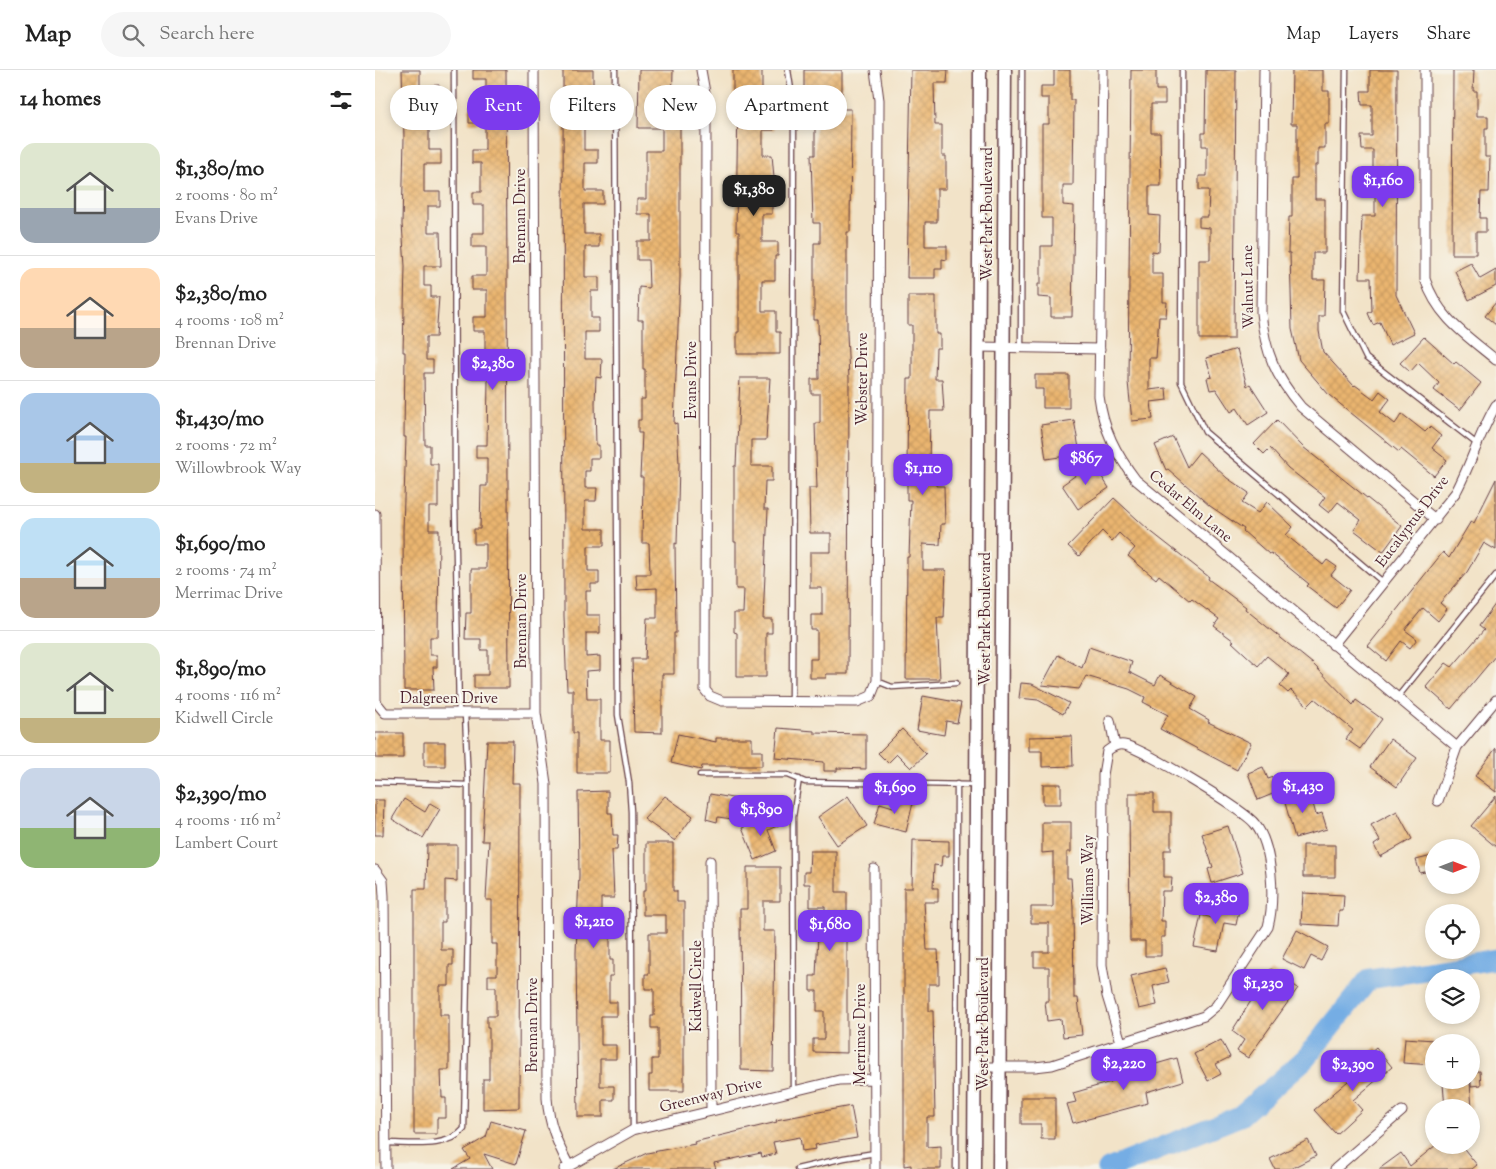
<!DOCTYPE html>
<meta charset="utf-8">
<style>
:root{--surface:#fff;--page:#f6f6f6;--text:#222;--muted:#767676;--line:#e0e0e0;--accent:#7c3aed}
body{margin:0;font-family:"Sorts Mill Goudy",serif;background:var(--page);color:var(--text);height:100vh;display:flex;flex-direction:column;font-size:19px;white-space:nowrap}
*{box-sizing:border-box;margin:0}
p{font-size:16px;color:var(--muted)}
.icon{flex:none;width:28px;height:28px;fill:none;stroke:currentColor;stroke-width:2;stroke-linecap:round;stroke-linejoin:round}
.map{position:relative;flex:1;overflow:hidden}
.details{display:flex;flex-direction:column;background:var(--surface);width:375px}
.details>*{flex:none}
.hud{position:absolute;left:15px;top:15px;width:475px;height:45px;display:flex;gap:10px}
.needle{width:32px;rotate:90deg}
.controls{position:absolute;left:1050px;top:769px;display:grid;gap:10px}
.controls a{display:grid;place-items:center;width:55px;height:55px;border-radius:50%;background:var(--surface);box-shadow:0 2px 8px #0003;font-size:25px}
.price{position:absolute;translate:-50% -42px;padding:0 11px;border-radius:10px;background:var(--accent);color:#fff;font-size:16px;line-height:32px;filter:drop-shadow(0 1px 2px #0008)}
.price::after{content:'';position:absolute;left:50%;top:30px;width:15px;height:11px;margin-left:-8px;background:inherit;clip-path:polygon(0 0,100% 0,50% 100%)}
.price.active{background:#222;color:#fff}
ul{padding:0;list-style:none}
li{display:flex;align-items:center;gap:15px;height:125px;padding:0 20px}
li+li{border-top:1px solid var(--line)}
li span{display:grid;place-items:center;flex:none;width:140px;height:100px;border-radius:15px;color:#555}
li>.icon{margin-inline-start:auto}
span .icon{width:60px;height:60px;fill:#fffc;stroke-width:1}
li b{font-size:21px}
h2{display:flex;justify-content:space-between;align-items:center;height:60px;padding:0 20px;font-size:21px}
.chip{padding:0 18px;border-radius:22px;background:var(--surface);box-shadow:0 2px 8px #0003;font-size:18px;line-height:45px}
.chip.active{background:var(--accent);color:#fff}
header{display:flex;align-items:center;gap:30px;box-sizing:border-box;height:70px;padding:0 25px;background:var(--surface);border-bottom:1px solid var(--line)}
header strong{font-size:24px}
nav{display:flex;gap:28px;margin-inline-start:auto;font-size:18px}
.search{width:350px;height:45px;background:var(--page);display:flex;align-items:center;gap:12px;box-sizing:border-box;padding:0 18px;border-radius:28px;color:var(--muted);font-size:19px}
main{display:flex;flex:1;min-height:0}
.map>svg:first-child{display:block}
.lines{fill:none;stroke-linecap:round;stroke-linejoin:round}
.river{stroke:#74ade4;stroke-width:21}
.building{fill:url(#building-cross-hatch)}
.lane-casing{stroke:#633c43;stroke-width:7}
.street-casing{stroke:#633c43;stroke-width:11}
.secondary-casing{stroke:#633c43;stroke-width:15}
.lane{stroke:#fff;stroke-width:4.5}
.street{stroke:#fff;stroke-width:9}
.secondary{stroke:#fff;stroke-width:12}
.labels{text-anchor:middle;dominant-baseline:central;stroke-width:4;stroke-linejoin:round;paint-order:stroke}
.street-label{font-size:15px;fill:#4a1f2b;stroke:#f7f3e8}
</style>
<header>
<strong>Map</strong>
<div class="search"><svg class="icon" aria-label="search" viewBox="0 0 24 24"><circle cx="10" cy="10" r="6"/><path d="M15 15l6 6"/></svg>Search here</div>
<nav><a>Map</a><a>Layers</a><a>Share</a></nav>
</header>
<main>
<section class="details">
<h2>14 homes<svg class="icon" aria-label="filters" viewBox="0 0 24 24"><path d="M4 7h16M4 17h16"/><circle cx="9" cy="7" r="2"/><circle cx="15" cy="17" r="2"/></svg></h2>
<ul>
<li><span style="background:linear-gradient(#dfe7d0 65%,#9aa5b1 0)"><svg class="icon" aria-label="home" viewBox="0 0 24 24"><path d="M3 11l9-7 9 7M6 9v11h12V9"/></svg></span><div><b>$1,380/mo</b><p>2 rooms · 80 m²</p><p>Evans Drive</p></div></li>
<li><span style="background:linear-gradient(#ffd9b3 60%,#b9a48a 0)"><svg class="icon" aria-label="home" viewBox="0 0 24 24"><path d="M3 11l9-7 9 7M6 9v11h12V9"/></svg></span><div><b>$2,380/mo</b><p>4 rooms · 108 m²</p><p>Brennan Drive</p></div></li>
<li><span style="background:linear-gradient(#a9c7e8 70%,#c2b280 0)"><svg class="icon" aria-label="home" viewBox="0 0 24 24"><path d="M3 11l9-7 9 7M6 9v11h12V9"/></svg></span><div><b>$1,430/mo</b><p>2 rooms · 72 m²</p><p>Willowbrook Way</p></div></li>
<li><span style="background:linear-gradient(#bfe0f5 60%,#b9a48a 0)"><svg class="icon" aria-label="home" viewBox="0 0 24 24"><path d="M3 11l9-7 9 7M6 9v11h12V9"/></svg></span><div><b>$1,690/mo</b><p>2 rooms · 74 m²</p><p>Merrimac Drive</p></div></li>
<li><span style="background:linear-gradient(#dfe7d0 75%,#c2b280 0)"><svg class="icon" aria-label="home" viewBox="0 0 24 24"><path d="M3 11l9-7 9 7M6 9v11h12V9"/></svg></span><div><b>$1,890/mo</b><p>4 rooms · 116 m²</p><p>Kidwell Circle</p></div></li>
<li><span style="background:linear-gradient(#c9d6e8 60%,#8fb573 0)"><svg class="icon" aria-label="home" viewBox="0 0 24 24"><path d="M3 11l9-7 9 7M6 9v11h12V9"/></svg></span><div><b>$2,390/mo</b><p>4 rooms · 116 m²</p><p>Lambert Court</p></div></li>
</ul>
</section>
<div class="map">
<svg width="1121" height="1099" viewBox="0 0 1121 1099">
<defs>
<pattern id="building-cross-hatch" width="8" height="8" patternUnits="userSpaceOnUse" patternTransform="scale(1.25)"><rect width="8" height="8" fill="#eab570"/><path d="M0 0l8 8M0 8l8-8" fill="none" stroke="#ca9b61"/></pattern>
</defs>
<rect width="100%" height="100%" fill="#f7f3e8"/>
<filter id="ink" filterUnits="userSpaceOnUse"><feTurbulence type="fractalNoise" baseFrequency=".02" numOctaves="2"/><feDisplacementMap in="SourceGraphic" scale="10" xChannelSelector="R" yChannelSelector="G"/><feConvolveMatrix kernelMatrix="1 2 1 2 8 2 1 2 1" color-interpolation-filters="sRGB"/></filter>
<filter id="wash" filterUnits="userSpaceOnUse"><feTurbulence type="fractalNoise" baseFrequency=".0096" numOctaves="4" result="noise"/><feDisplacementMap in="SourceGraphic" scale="20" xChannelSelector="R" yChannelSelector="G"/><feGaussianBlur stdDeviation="1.12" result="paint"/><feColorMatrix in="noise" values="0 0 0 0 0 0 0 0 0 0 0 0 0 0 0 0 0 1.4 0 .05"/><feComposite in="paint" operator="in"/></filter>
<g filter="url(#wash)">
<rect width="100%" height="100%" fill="#f2e3c8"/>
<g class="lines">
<!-- river -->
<path class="river" d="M733 1099 865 1046 931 988 994 909 1121 889"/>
</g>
<g id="blocks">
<!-- building -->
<path class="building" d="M27 0H45V16L64 15V30H59V51H54V80H66V94H49V122H65V136H53V162H65L66 196H49V216H56V227H64L61 267H51V290H58V303H49L50 375H55V394H63V437H54V460H64L63 567H55V585H62V597H58L59 620H29L28 460 31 367H29L30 282H28L30 196 27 154 29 68Z
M98 0H131L134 618H99V605H113V580H106V569H90L91 543H96V499H111V474H99V459H105L106 416H112V388H101V375H112L113 308H94V292H110V261H98V247H112V220H97V206H111V177H97V163H109V135H98V122H106V93H97V80H110V53H94V38H111V9H98Z
M188 0H218V39H225V53H209V80H223V93H210V121H228V134H209V164H224V177H210V207H224V221H216V248H224V262H210V289H227L226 308 221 307 220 333 221 375H224V388H215V401H210V418H222L221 431H210V459H229V476H213V501H224V514H216V521H211V545H225V563H211V587L225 586V600L211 601 212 629H225V670H235V703H202V663H198V620H192L189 546Z
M264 0H298L297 38H305V208L299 354 302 353 304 394 302 474 300 473 301 563H299V604H287V663L259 662 257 589H270L272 548H282V518L262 519 261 504H275L274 473H267L268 407H265L267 363H263V350H266V329H270V299H268V250H263L264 217 274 218 273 190H262V171H276V144H262V129H271V81H287V58H263Z
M358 0H387V39L399 40V60H388V85H397L400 119H397V144H387V172H403V186H400V210H387V241H401V262H405V284H362V262H364V162H361L363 28H358Z
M429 0H467V39H476L475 162H472V263L474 309 473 604H451V608H435V589H442V560H436V545H447V518H435V482H456V463H435L434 418H442L440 353H445V324H436V309H444L443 250H439V173H445V153H438L436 85H440V29H429Z
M536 0H573L572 13H559L560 55H567V86H571V119H562V152H550V176H572V190L567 189V199H560V208H532Z
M679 0H695V30H699L698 115H688V135L699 136 697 247H676V228L663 227V214H666V176H677V148H667V54H674V28H666V16H679Z
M756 0H781V20H790V34H776V63H785L786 116H774V145L785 146 784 182 777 181V204H788V232H792L791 247H784L781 288H774V320L791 318 792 330 776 332 778 349 757 351 753 312Z
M831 0H861L859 269H824V190H835V158L824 157V147H833L834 120H824V106H832V76H827V63H830Z
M917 0H948V21H954V54H950V78H943V95H940V129H950V183H938V210H950L949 246H944V261L948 282 979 316 980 315 999 329 1005 321 1015 329 1005 342 1020 354 1027 344 1050 362 1055 357 1066 366 1057 378 1072 390 1059 406 1026 379 1024 382 954 325 924 290 917 259 915 183H913L914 147H917V109H922V54H916Z
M995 0H1022L1021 225 1039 263 1015 275 1005 252 998 255 993 243 997 241 996 208H985L987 146H1000V121H981V107H998V80H987L986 66H997V35H987L986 21H995Z
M1078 0H1099L1098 21H1102V46H1113V58H1110V87H1115L1114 122H1106L1105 148H1111V162H1101V184H1077Z
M1096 193 1105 209 1121 200V216L1094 230 1080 201Z
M533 226H561V264H565V278H561L560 309H567L569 341H555L554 397H561V416H569L570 454H566L565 475 548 474V500H571L569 548H562L565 609H531L532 487H534L536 430H532V397L533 309H537V255H533Z
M1121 232V255L1110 246Z
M1049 267 1079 294 1081 292 1106 313 1085 340 1059 320 1064 313 1043 293 1035 302 1025 293Z
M862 279 872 316 875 314 893 342 873 355 862 338 856 342 841 319 835 320 832 308 837 307 831 288Z
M660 305H694V338H668V319H660Z
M365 308H395L391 370H376V396H397V411H390L389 439H393L388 549H397V563H391V607H362V563L359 562V543H368L369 519H361V472H359V396H361Z
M699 350 705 384 671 389 666 355Z
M902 350 928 377 1027 456 1008 482 979 460 986 450 963 432 954 443 944 435 950 427 913 398 895 378 889 384 879 374Z
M798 367 812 397 824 382 852 408 874 423 867 433 883 443 892 432 918 457 911 465 948 495 952 490 962 497 956 505 975 520 961 538 932 516 934 514 896 483 894 484 868 461 869 459 835 436 793 399 791 400 780 375Z
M718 393 734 418 703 439 687 415Z
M1121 409V480L1109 473 1092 502 1065 533 1072 539 1063 551 1048 538 1030 560 1042 569 1035 578 1026 571 1011 591 993 576 1068 482 1074 488 1096 451 1099 453Z
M739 428 774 460 834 507 833 509 871 537 870 539 938 594 978 635 981 630 1007 649 985 679 971 669 978 660 940 629 933 636 916 620 913 623 905 616 914 604 892 586 883 596 857 572 859 571 839 556 844 549 817 529 815 531 784 505 781 509 753 486 760 478 744 463 737 471 727 461 704 486 693 476Z
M1121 533V585L1076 639 1051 617 1071 593 1077 597 1109 560 1104 556Z
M714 577 757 592 754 602 780 615 785 605 822 627 815 639 834 650 833 652 876 673 862 700 785 659 793 645 768 632 770 627 754 619 711 606 704 619 667 615 683 585 707 598Z
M646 613 657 614 694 633 688 644 663 630 644 628Z
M548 626 586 633 582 653 571 651 569 665 542 660Z
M403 658 439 661V663L491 664V699L462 698V701H449V692L400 688Z
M527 659 551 684 536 698 522 684 513 693 503 683Z
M0 663H28V688H0Z
M303 664 341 672V668H377V681H387V696H327L326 700 296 693Z
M697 666 698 696 667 697V681H654V667Z
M1015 669 1042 688 1022 717 995 697Z
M112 671H138L137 713H145L144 1038 108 1039V1009H114V958H112V946H121V917H113V905H122V874H117V830H111L114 771H107Z
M49 672H70V696H49Z
M1121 678V722L1100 706Z
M888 697 893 709 899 707 905 721 883 730 873 703Z
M668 714H686V734H668Z
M934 718 941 745 947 743 952 759 920 768 908 726Z
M233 721V743H237L238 765H243L242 780H237L239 828H226V862H235V890H238V906H234V932H242V946H226V975H241V989H225V1016H239V1030H228V1047H203L201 883 204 805 203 722Z
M754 723H779V742H796V780H789V807H797L796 821H787L786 851H790V867H786V886H770V871H755Z
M335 724 368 730 364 750 343 747 342 752 331 749Z
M290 726 318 746 300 771 269 749Z
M473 726 492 756 462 775 443 747Z
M1121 726V777L1096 756Z
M520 728 538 733 531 762 499 754 505 733 518 737Z
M29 729 50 742 55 733 65 739 48 768 17 749Z
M0 730H9L8 765H0Z
M1022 741 1037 769 1005 787 999 775 1005 771 996 755Z
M400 744 404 755 393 760 401 781 380 790 367 758Z
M667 752H696V782H692V808H696L698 837 699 928H703L707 965 688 967 686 949 672 951 670 931H674V897H659V882H674V853H656V837H678V782L667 783Z
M853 756 868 803 837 813 833 799 838 797 827 764Z
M538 770 574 771V786H567L566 796 559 795 558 818H563V832H549L552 880H563L564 899V914H554V941H558L560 1047H552V1077L566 1076V1099H536V1095L529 1096V818H537Z
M271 773H298V821H302V832H309V1021H274V1005H277V989H283V958H276V946H279V919H270V904H274V863H291V845H268V821H271Z
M52 775H82V811L70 810V852H66V880H78V895H74V916H65V945H74V1000H66L67 1028H71V1048H62V1064H39V819H51Z
M928 775H960V807H928Z
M435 781H461V822H472V983L438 982V969H449V941H442V921H435V906H441L443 864H450V837H435V814H429V802H434Z
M1057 786 1059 800 1045 803 1041 790Z
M372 797H405V831H388V861H400L398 1001 366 1000 365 839H372Z
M928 823 969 825 968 841H964L963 856 926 854Z
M840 830 865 835 861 855 849 853 843 881 819 877 826 845 837 848Z
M922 860 953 877 946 891 936 886 929 900 907 889Z
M790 898 794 912 778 916 782 935 764 939 756 906Z
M896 899 923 918 873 988 862 981 869 970 857 961Z
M1030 968 1059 970V995L1028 993Z
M846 970 855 987 841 994 846 1004 833 1011 819 984Z
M1001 977 1017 997 978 1030 987 1040 961 1064 939 1040 986 1000 981 994Z
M802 988 808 1011 771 1022 773 1033 698 1053 692 1034 701 1032 698 1023 736 1012 735 1008 774 998V996Z
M1105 1001 1106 1015 1096 1016V1002Z
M1095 1012 1097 1038H1070L1068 1014Z
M646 1027H680V1069H666V1054H646Z
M476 1036 482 1068 440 1075 441 1079 427 1081 425 1067 398 1072 401 1084 387 1087 386 1083 339 1093 341 1099H238L272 1083 320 1074 319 1072 402 1052 401 1050Z
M116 1051 151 1061 141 1094 109 1084 117 1099H78L95 1089 89 1080 111 1067Z
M933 1070 941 1086 915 1099H900L895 1089Z
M1061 1075H1086L1102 1095 1097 1099H1004L1026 1083 1035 1096Z"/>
</g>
</g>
<g filter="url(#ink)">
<use href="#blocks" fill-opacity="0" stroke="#633c43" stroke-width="1"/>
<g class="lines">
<!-- lane casing -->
<g class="lane-casing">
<path id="lane" d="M79 0 80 433 84 643
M240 0 243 645 254 712 256 742 258 1060
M413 0 419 39 417 631
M807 0 806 312 830 362 1009 513
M971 0 968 241 991 288 1102 374
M646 279 647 0
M502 611 517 617 581 613
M1022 628 1121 505
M325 705H413L430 712 600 715
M0 712 93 715
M419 1021 418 747 424 709
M11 1073C36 1073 73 1079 89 1059L93 853V715L90 643
M422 1099 469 1088 500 1083
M581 1099 582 714"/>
</g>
<!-- street casing -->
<g class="street-casing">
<path id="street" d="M159 0 161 643 171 714 172 1028C174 1054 182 1073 194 1096
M326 0 331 28 330 620 335 626 347 631 482 632 496 626 502 611 504 30 500 0
M728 0 724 326C728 359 741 384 761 410L1082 677
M889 0 886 243C890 282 900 306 926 337L1061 450
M1050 0V209C1063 248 1091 265 1121 290
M603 277 725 279
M0 444 1 632 10 643H161
M958 575 1081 422C1096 394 1105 362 1121 335
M735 650 740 676
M1063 731 1082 677 1121 630
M335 791 336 1040
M499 799 500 1099
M0 800 8 811 9 826 11 1099
M600 997H660L677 995 829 946 841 936 893 857C900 830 898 776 880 754 870 740 765 677 749 675 742 674 737 677 732 681L728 705 727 895 732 926 746 972
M189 1099 258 1060 464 1010 500 1009
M960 1099 1027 1041"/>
</g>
<!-- secondary casing -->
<g class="secondary-casing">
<path id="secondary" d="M599 1099 605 0
M624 1099 630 0"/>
</g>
<!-- lane -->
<use href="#lane" class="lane"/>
<!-- street -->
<use href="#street" class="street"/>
<!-- secondary -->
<use href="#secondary" class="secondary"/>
</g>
</g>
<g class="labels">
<!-- street labels -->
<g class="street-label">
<text transform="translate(613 144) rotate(-90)">West Park Boulevard</text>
<text transform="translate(146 146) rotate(-90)">Brennan Drive</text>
<text transform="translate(874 217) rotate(-91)">Walnut Lane</text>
<text transform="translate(488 309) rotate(-90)">Webster Drive</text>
<text transform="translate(317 310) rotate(-90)">Evans Drive</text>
<text transform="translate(815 437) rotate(40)">Cedar Elm Lane</text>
<text transform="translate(1038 452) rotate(-53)">Eucalyptus Drive</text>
<text transform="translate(611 549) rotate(-90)">West Park Boulevard</text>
<text transform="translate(147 551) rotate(-90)">Brennan Drive</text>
<text x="74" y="629">Dalgreen Drive</text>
<text transform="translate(714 810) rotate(-90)">Williams Way</text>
<text transform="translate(322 916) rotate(-90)">Kidwell Circle</text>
<text transform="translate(609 954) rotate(-90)">West Park Boulevard</text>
<text transform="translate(158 955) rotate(-90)">Brennan Drive</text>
<text transform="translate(486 964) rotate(-90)">Merrimac Drive</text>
<text transform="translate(336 1026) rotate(-14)">Greenway Drive</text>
</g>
</g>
</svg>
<div class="controls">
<a><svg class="needle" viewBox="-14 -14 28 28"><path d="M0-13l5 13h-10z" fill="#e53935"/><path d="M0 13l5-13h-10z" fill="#767676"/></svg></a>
<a><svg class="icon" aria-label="locate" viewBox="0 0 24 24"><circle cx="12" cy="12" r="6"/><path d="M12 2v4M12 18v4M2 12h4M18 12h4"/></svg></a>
<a><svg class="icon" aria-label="layers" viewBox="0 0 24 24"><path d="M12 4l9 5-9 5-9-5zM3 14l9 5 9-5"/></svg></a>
<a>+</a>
<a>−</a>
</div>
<b class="price" style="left:1008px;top:138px">$1,160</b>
<b class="price active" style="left:379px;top:147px">$1,380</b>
<b class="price" style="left:118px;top:321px">$2,380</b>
<b class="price" style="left:711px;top:416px">$867</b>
<b class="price" style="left:548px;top:426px">$1,110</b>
<b class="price" style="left:928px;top:744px">$1,430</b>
<b class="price" style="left:520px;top:745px">$1,690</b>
<b class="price" style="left:386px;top:767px">$1,890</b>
<b class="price" style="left:841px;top:855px">$2,380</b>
<b class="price" style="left:219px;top:879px">$1,210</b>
<b class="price" style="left:455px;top:882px">$1,680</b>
<b class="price" style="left:888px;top:941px">$1,230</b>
<b class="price" style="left:749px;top:1021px">$2,220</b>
<b class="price" style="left:978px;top:1022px">$2,390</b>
<div class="hud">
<a class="chip">Buy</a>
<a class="chip active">Rent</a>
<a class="chip">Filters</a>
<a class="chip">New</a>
<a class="chip">Apartment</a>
</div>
</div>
</main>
